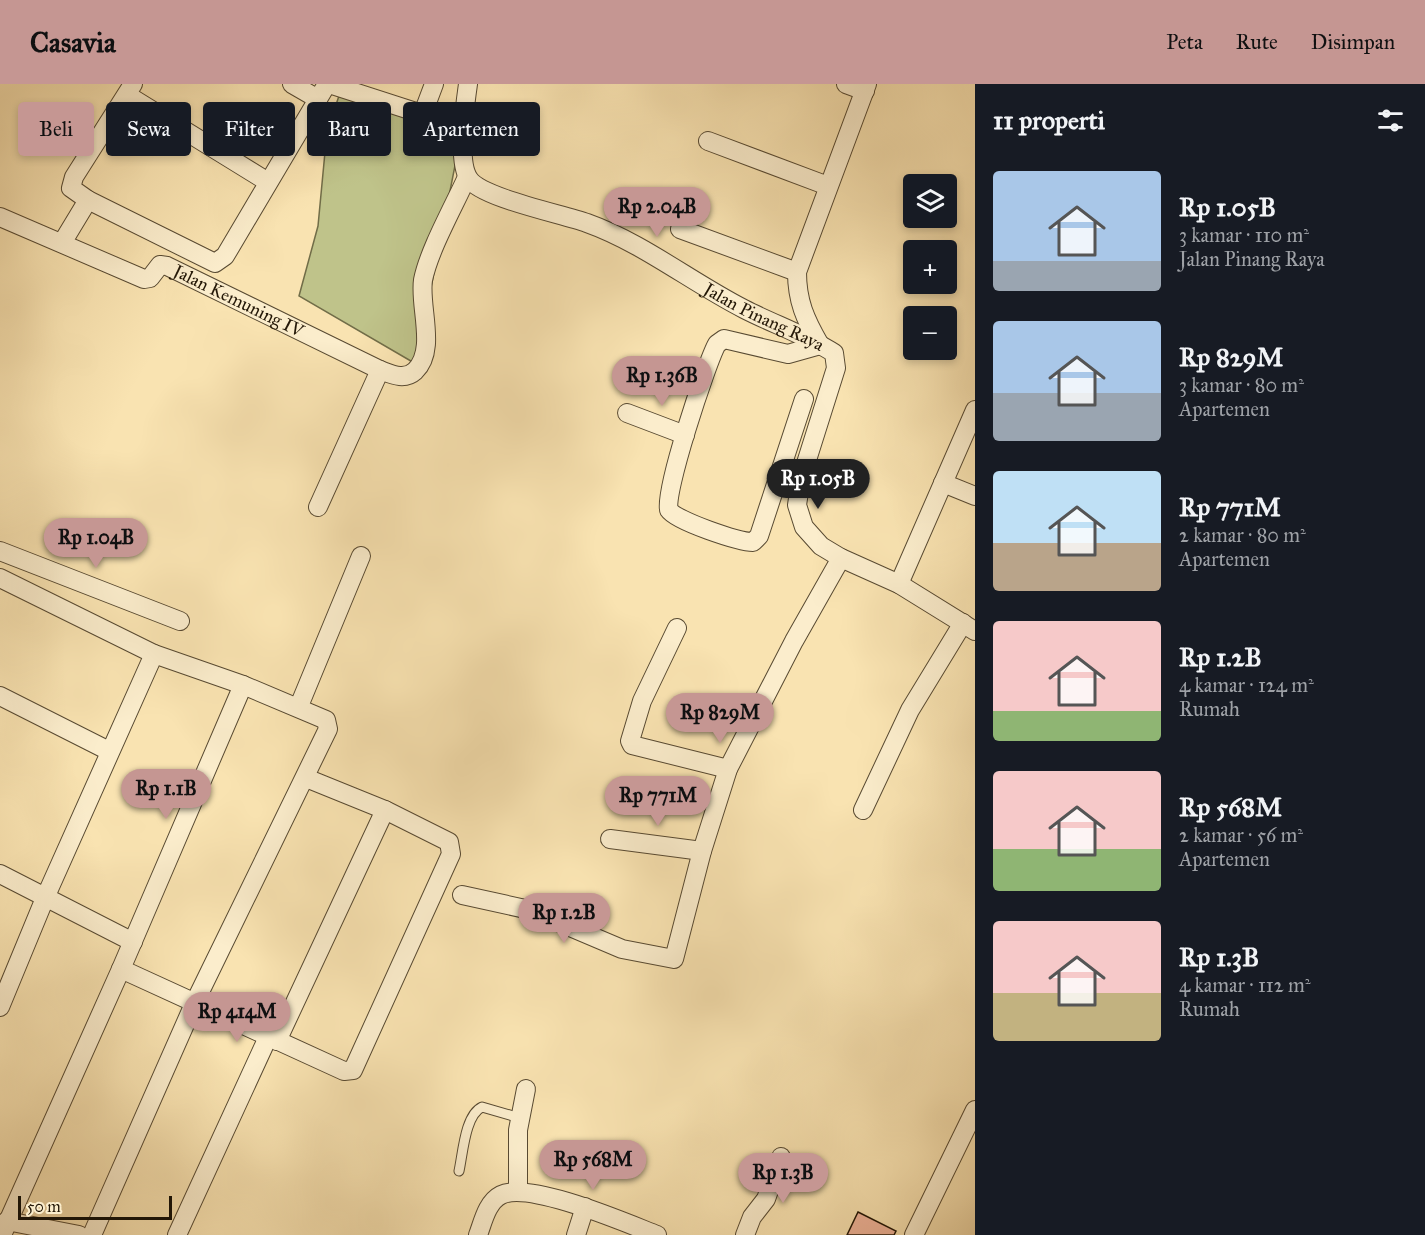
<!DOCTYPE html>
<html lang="id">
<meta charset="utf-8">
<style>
:root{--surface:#171b24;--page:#20242c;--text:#f1f3f6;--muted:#9ea1a6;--accent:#c59692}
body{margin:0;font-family:"IM FELL Great Primer",serif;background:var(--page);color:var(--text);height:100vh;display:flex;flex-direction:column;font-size:22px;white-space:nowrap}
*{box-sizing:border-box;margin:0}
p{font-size:20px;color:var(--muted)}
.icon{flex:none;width:33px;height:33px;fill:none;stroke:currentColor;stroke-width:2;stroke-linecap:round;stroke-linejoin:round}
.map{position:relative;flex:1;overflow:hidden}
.panel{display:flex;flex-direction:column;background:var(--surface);width:450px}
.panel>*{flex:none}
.guide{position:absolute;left:18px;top:18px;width:570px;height:54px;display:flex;gap:12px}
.controls{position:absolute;left:903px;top:90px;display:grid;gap:12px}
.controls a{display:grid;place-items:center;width:54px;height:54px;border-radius:6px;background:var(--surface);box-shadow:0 3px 9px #0003;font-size:30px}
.scale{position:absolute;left:18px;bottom:15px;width:154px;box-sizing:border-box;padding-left:6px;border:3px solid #231707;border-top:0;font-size:16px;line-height:21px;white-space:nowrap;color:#231707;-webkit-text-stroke:4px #fbedcc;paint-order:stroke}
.price{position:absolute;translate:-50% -51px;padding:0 14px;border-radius:21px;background:var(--accent);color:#111;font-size:20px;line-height:39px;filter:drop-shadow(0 2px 3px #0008)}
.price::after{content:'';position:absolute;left:50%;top:36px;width:18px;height:14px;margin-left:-9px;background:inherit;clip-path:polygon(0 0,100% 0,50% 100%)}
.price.selected{background:#222;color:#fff}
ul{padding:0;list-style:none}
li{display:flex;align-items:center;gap:18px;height:150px;padding:0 18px}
li span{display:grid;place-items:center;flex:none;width:168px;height:120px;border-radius:6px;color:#555}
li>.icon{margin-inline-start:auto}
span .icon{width:72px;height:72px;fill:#fffc;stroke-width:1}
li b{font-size:26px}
h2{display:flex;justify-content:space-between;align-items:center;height:72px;padding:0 18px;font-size:26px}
.tag{padding:0 21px;border-radius:6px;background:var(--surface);box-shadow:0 3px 9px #0003;font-size:21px;line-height:54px}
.tag.selected{background:var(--accent);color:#111}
header{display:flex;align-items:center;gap:36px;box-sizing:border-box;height:84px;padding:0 30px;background:var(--accent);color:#111}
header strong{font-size:28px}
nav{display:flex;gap:33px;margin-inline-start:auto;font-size:21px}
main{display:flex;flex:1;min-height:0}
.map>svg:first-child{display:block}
.green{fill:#bfc38a;stroke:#716d48;stroke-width:1.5}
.building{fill:#efb49a;stroke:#231707;stroke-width:1.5}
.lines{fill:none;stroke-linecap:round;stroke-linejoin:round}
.lane-casing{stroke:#584a32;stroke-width:11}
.street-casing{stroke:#584a32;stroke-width:20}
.lane{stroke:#fbedcc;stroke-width:9}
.street{stroke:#fbedcc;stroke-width:18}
.labels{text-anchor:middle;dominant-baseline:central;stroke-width:5;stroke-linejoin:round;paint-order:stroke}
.street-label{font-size:18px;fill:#231707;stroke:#fbedcc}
</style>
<header>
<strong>Casavia</strong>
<nav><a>Peta</a><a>Rute</a><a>Disimpan</a></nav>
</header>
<main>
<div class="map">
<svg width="975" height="1151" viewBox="0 0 975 1151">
<rect width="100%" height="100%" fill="#f9e3b1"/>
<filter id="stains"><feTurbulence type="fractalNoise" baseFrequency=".00333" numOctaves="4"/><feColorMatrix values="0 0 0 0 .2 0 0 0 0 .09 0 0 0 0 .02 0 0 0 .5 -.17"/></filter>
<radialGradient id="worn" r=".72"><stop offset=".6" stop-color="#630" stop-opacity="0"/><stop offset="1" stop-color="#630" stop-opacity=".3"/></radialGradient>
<!-- green -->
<path class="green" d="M340 9 462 46 416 280 299 212 318 142 327 47Z"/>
<!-- building -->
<path class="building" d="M858 1128 896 1147 894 1151H847Z"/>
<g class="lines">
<!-- lane casing -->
<g class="lane-casing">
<path id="lane" d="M459 1087C463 1069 465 1031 482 1023L520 1034"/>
</g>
<!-- street casing -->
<g class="street-casing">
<g id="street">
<path d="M133 0 74 93 71 104 88 116 215 179 225 172 327 0"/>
<path d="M292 0 318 15"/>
<path d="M329 0 419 29 425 24 434 0"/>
<path id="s1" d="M468 0C465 21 457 78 469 95 482 114 562 130 587 139 643 159 691 198 744 225 773 240 806 251 834 269L836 284 801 395 797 421 804 443 821 462 841 474 899 500 975 547"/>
<path d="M846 0 865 7"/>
<path d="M127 11 268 98"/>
<path d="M708 57 828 102"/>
<path id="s2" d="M0 133 144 195 150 194 160 181 167 182 380 286"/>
<path d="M680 145 797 188"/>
<path d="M62 159 88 116"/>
<path d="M820 261C805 235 797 217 797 188L867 0"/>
<path d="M804 315 759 452 753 458C739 458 676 437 669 426 662 414 707 277 717 260L724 255 788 270 820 261"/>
<path d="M627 329 685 351"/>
<path d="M943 399 975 412"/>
<path d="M318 423 380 286C391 290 404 297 415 287 437 266 419 223 423 196 429 166 454 122 467 93"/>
<path d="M0 467 180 537"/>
<path d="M0 494 154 570 243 601 326 636 328 645 194 920 92 1151"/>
<path d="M899 500 975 326"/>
<path d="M677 544 642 617 630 657 632 661 728 685"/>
<path d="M0 612 109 667"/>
<path d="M299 622 361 472"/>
<path d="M863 726 910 626 963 539"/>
<path d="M610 755 702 767"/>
<path d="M0 790 133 858"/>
<path d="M462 811 530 826 622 865 674 875 702 767 728 685 794 557 841 474"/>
<path d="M121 885 344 987 353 986 451 770 449 758 385 726 306 694"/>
<path d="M0 923 45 814 154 570"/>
<path d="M277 957 385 726"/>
<path d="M518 1107V1046L526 1005"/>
<path d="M7 1137 79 1151"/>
<path d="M2 1151 121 885 243 601"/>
<path d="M177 1151 268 953"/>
<path d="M478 1151C483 1138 487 1118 501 1111 529 1097 626 1139 657 1151"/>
<path d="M576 1151 585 1123"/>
<path d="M745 1151 752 1133 766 1115 781 1073"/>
<path d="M914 1151 975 1026"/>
</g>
</g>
<!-- lane -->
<use href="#lane" class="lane"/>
<!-- street -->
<use href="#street" class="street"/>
</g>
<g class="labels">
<!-- street labels -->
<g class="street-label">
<text stroke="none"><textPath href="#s2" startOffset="266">Jalan Kemuning IV</textPath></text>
<text stroke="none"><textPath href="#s1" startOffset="424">Jalan Pinang Raya</textPath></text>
</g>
</g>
<rect width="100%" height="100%" filter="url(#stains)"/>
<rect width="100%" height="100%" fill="url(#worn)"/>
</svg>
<div class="controls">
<a><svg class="icon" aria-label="layers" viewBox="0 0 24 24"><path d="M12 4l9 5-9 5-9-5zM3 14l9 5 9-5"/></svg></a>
<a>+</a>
<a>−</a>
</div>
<div class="scale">50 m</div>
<b class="price" style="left:657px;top:154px">Rp 2.04B</b>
<b class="price" style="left:662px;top:323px">Rp 1.36B</b>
<b class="price selected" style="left:818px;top:426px">Rp 1.05B</b>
<b class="price" style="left:96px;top:485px">Rp 1.04B</b>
<b class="price" style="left:720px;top:660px">Rp 829M</b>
<b class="price" style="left:166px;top:736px">Rp 1.1B</b>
<b class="price" style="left:658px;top:743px">Rp 771M</b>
<b class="price" style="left:564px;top:860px">Rp 1.2B</b>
<b class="price" style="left:237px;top:959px">Rp 414M</b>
<b class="price" style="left:593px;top:1107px">Rp 568M</b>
<b class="price" style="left:783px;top:1120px">Rp 1.3B</b>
<div class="guide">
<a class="tag selected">Beli</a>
<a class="tag">Sewa</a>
<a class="tag">Filter</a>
<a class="tag">Baru</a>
<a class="tag">Apartemen</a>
</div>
</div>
<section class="panel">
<h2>11 properti<svg class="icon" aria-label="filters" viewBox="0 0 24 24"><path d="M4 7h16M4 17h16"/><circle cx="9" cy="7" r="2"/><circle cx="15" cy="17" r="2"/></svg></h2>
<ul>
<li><span style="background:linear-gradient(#a9c7e8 75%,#9aa5b1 0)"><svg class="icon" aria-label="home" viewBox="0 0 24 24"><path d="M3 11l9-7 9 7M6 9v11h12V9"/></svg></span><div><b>Rp 1.05B</b><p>3 kamar · 110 m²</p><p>Jalan Pinang Raya</p></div></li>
<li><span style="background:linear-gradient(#a9c7e8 60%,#9aa5b1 0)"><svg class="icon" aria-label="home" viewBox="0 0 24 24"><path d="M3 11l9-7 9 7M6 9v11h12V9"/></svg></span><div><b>Rp 829M</b><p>3 kamar · 80 m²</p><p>Apartemen</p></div></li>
<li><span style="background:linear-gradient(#bfe0f5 60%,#b9a48a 0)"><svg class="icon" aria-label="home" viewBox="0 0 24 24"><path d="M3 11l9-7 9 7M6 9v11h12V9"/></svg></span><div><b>Rp 771M</b><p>2 kamar · 80 m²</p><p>Apartemen</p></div></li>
<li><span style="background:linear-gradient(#f6c9c9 75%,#8fb573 0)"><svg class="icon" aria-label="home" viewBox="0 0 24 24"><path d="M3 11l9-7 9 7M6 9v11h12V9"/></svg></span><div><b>Rp 1.2B</b><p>4 kamar · 124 m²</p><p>Rumah</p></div></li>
<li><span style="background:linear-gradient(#f6c9c9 65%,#8fb573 0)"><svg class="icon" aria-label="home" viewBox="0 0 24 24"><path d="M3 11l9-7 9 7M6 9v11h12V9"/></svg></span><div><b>Rp 568M</b><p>2 kamar · 56 m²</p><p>Apartemen</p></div></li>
<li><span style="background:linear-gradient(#f6c9c9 60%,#c2b280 0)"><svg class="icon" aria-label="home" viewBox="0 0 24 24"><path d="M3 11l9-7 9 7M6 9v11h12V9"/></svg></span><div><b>Rp 1.3B</b><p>4 kamar · 112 m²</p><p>Rumah</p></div></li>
</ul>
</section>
</main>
